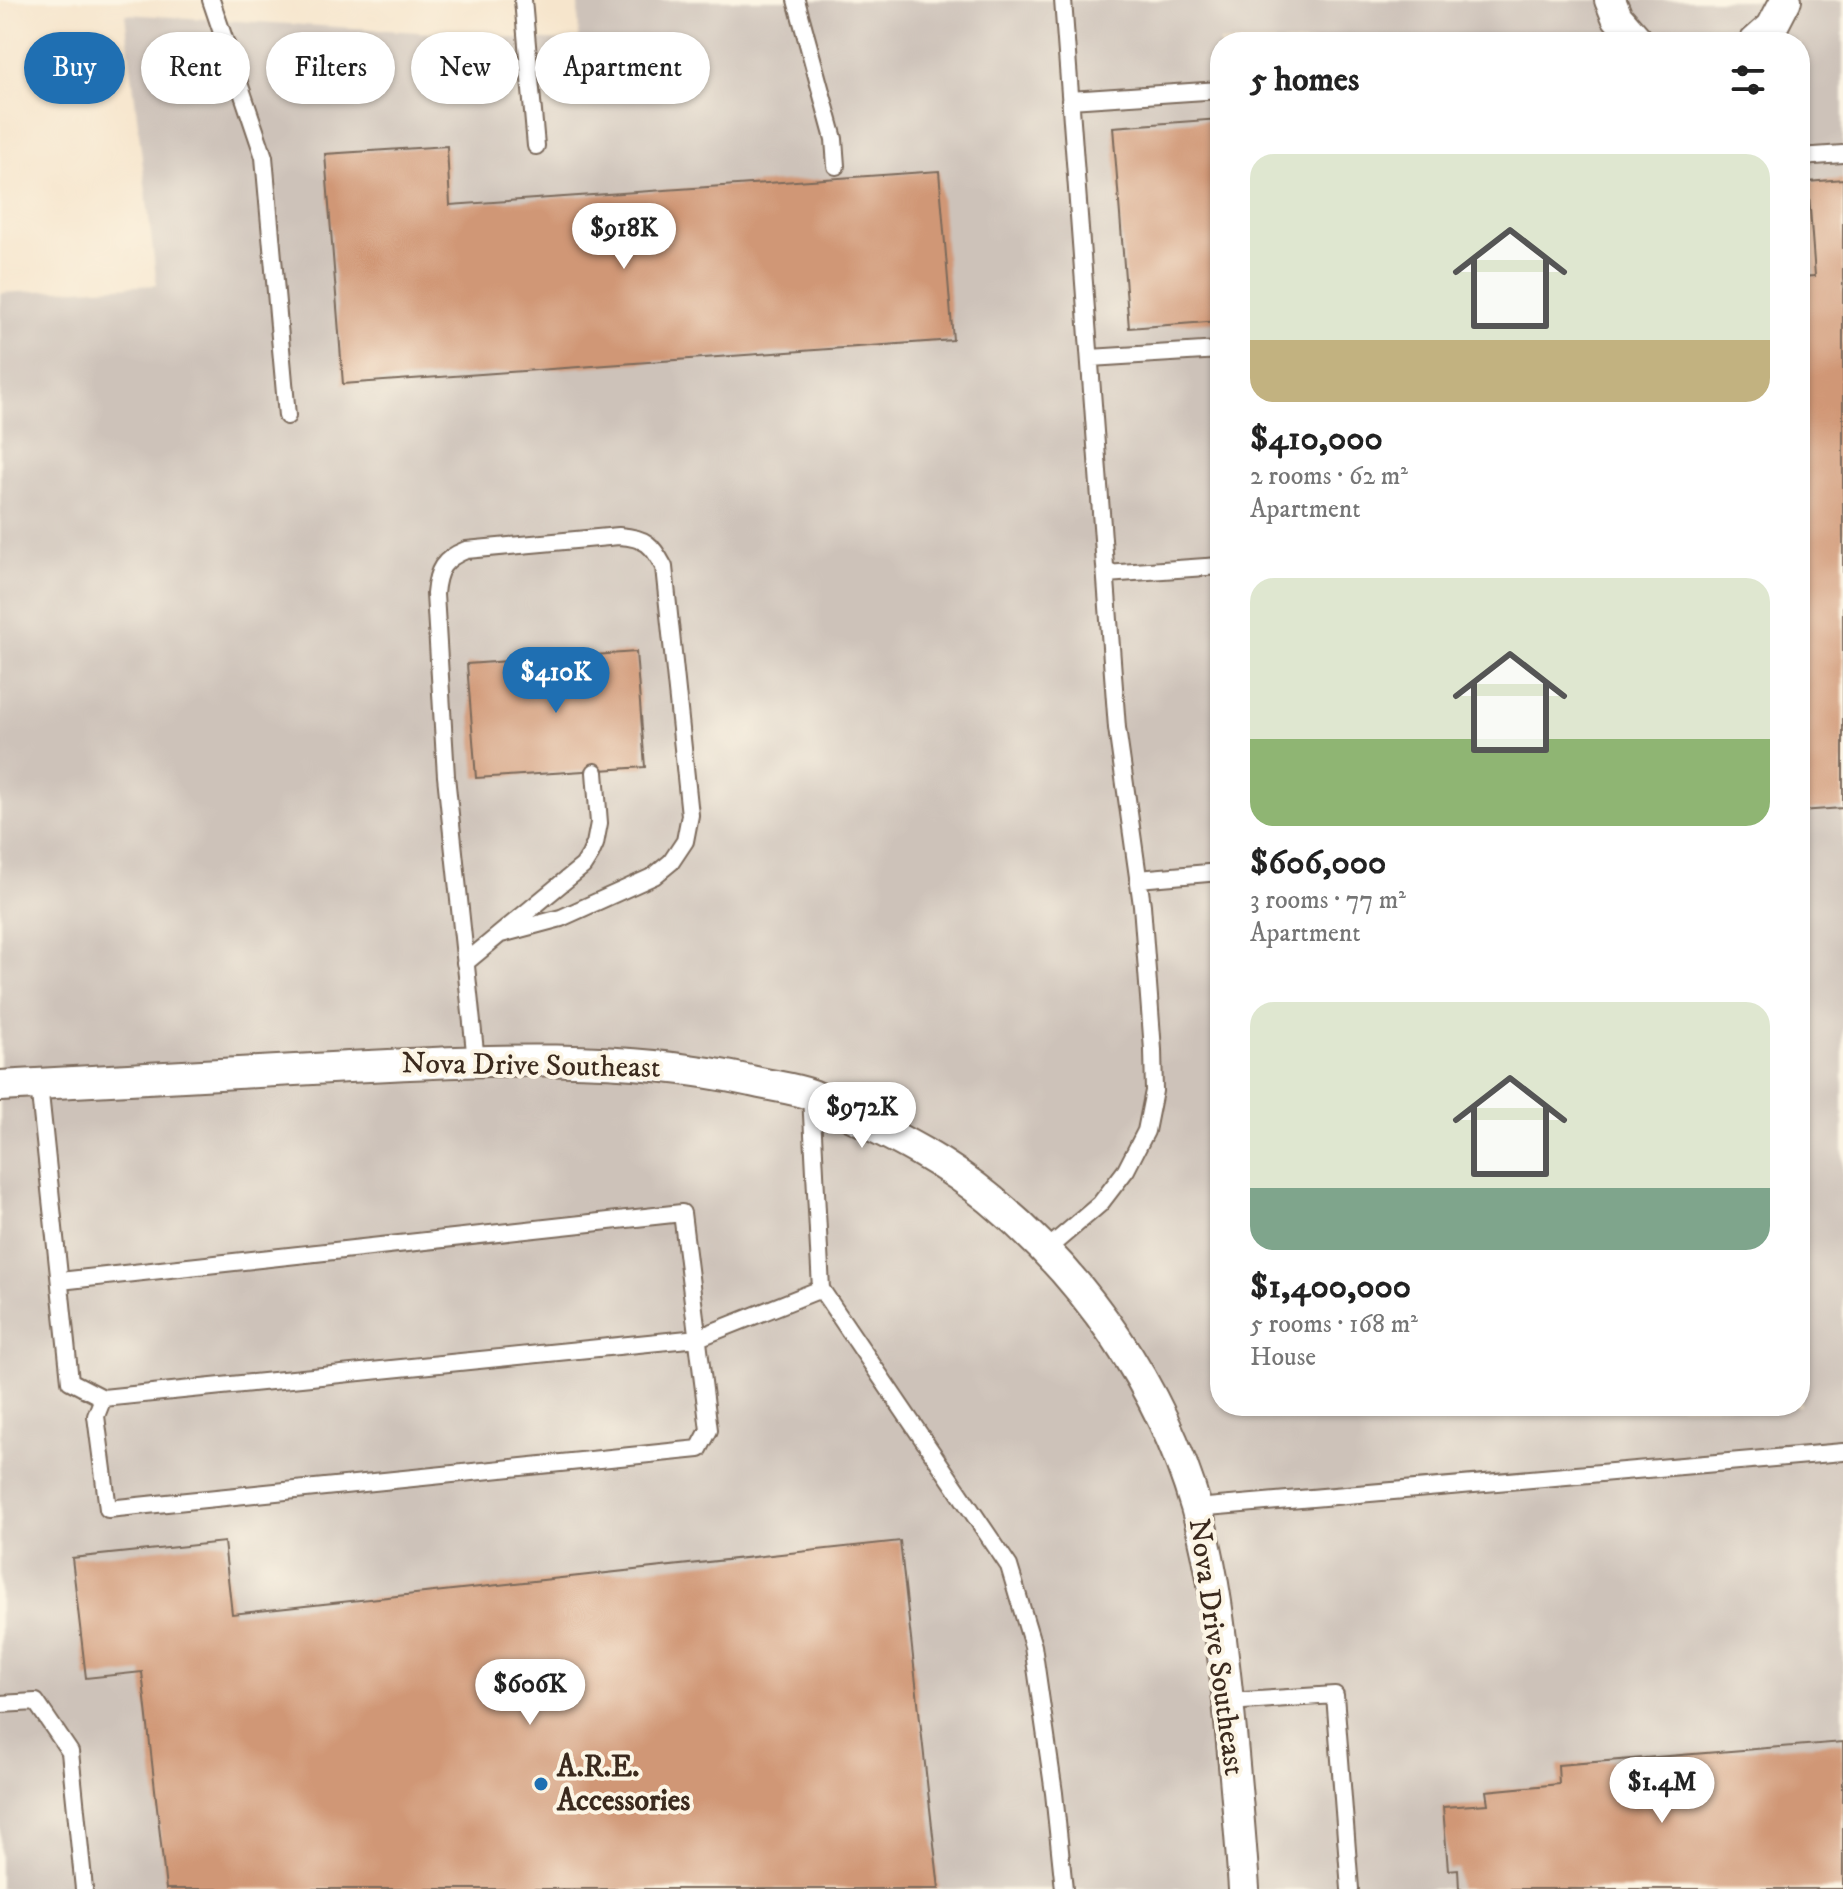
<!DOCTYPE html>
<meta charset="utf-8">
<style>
:root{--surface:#fff;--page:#f6f6f6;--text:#222;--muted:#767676;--accent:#1f6fb2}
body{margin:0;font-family:"IM FELL DW Pica",serif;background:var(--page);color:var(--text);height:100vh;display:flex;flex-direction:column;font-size:30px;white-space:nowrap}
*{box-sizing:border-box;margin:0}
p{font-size:26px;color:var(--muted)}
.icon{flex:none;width:44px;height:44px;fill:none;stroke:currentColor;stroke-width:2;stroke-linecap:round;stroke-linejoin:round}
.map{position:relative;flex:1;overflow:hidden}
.panel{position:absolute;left:1210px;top:32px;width:600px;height:1384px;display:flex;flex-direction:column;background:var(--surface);border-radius:32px;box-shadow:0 2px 6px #0004}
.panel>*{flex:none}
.hud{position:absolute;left:24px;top:32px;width:760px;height:72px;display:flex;gap:16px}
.price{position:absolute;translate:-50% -68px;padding:0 18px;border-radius:28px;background:#fff;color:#222;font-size:26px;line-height:52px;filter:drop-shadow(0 2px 4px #0008)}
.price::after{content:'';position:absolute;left:50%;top:48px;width:24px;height:18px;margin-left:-12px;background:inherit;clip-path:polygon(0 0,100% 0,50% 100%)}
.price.selected{background:var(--accent);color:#fff}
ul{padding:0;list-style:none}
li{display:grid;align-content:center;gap:16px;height:424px;padding:0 40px}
li span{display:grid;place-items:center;height:248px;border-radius:24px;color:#555}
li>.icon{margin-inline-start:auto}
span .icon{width:144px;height:144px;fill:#fffc;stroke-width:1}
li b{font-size:34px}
h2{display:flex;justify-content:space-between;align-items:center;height:96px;padding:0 40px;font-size:34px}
.pill{padding:0 28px;border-radius:36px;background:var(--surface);box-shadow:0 2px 6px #0004;font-size:28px;line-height:72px}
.pill.selected{background:var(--accent);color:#fff}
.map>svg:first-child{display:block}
.industrial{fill:#cdc2b9;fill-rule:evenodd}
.building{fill:#d09776}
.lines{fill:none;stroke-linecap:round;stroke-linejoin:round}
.lane-casing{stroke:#7c6b5b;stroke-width:20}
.street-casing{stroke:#7c6b5b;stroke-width:34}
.lane{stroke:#fff;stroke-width:16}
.street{stroke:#fff;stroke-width:30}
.poi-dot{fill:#1f6fb2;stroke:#fcf5e5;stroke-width:3}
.labels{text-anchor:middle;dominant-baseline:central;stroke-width:8;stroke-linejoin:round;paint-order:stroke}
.street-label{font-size:30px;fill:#3b2a1e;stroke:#fcf5e5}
.poi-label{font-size:30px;font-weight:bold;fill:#3b2a1e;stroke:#fcf5e5;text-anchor:start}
</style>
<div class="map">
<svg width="1843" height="1889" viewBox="0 0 1843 1889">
<rect width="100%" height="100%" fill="#fcf5e5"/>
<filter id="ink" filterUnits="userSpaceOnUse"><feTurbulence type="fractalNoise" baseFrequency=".0125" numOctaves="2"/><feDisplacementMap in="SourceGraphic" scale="16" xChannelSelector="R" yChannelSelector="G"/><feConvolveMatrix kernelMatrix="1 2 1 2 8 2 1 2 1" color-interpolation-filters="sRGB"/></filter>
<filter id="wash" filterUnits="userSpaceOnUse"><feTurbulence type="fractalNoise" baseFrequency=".006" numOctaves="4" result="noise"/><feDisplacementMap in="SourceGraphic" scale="32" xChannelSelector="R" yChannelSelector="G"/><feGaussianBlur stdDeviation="1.8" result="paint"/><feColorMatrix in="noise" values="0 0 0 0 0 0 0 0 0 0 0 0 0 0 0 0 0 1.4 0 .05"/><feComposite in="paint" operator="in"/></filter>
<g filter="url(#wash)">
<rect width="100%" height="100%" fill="#f6e5cc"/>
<!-- industrial -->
<path class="industrial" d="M578 0H1843V1889H0V293L157 285 125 14 579 42ZM1220 42H1800V1406H1220Z"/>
<g id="blocks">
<!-- building -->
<path class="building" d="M1220 119V321L1129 328 1113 127Z
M447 146 450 205 939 171 953 340 343 384 325 154Z
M1843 179V808L1800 811V277L1815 276 1808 182Z
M636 652 645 767 476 778 467 664Z
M900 1541 939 1889H166L142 1672 86 1678 72 1558 224 1542 232 1614Z
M1843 1742V1889H1459L1458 1869 1448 1870 1443 1807 1488 1804 1486 1791 1559 1784 1558 1765Z"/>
</g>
</g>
<g filter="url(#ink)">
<use href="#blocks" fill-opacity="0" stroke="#7c6b5b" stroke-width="2"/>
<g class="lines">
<!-- lane casing -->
<g class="lane-casing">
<path id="lane" d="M211 0 264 157 287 416
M523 0 536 146
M796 0 834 139 836 166
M1070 100 1220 90
M1800 157 1843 154
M1090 358 1220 350
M1106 574 1220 566
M1138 879 1220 872
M465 963 562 883 583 866 590 855 595 844 599 823 595 772
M476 1061 446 776 435 594C437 570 443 559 466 550L619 536C646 538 652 544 664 567L690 815 685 841 671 862 654 876 561 918 501 934
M39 1084 70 1381 103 1398 698 1338 821 1289 811 1095
M1046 1250 1100 1204 1126 1170 1146 1131 1154 1091 1153 1050 1142 905 1117 728 1063 0
M60 1281 682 1213 709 1430 699 1449 108 1509 96 1416 103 1398
M821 1289 1009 1566 1033 1646 1054 1793 1064 1889
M1196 1508 1843 1452
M1228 1702 1335 1695 1350 1889
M0 1704 36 1702 70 1752 84 1889"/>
</g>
<!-- street casing -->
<g class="street-casing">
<path id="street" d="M1610 0 1617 17 1639 42
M1755 42 1772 27 1786 0
M0 1086C116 1080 233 1073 349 1067 483 1060 619 1052 751 1081 771 1086 793 1088 812 1095 826 1101 839 1109 852 1116 900 1139 948 1164 990 1199 1086 1278 1161 1387 1196 1507 1214 1570 1221 1636 1228 1701 1234 1764 1240 1826 1244 1889"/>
</g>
<!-- lane -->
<use href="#lane" class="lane"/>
<!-- street -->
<use href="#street" class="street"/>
</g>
</g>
<!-- markers -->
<circle class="poi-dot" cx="541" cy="1784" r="8"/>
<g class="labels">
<!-- street labels -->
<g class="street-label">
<text transform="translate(531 1066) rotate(1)">Nova Drive Southeast</text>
<text transform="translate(1216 1647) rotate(82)">Nova Drive Southeast</text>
</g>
<!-- poi labels -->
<g class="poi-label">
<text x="557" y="1767">A.R.E.<tspan x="557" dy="34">Accessories</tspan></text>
</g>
</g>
</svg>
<b class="price" style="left:624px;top:271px">$918K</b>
<b class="price selected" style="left:556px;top:715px">$410K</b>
<b class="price" style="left:862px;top:1150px">$972K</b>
<b class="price" style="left:530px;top:1727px">$606K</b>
<b class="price" style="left:1662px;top:1825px">$1.4M</b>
<div class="hud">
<a class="pill selected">Buy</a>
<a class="pill">Rent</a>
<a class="pill">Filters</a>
<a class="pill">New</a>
<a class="pill">Apartment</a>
</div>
<section class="panel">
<h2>5 homes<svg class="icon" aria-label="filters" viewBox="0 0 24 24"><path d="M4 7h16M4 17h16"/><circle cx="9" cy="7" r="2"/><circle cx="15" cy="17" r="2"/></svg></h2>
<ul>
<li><span style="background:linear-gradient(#dfe7d0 75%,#c2b280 0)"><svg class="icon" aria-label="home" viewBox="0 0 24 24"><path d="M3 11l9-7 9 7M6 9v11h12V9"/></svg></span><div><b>$410,000</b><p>2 rooms · 62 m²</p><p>Apartment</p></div></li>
<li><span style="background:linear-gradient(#dfe7d0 65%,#8fb573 0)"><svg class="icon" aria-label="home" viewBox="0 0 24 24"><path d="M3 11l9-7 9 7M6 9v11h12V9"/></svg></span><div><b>$606,000</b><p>3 rooms · 77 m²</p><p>Apartment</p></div></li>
<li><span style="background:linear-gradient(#dfe7d0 75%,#7fa58c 0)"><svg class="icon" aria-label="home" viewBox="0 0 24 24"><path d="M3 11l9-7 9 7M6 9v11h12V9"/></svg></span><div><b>$1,400,000</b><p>5 rooms · 168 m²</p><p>House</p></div></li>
</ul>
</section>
</div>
